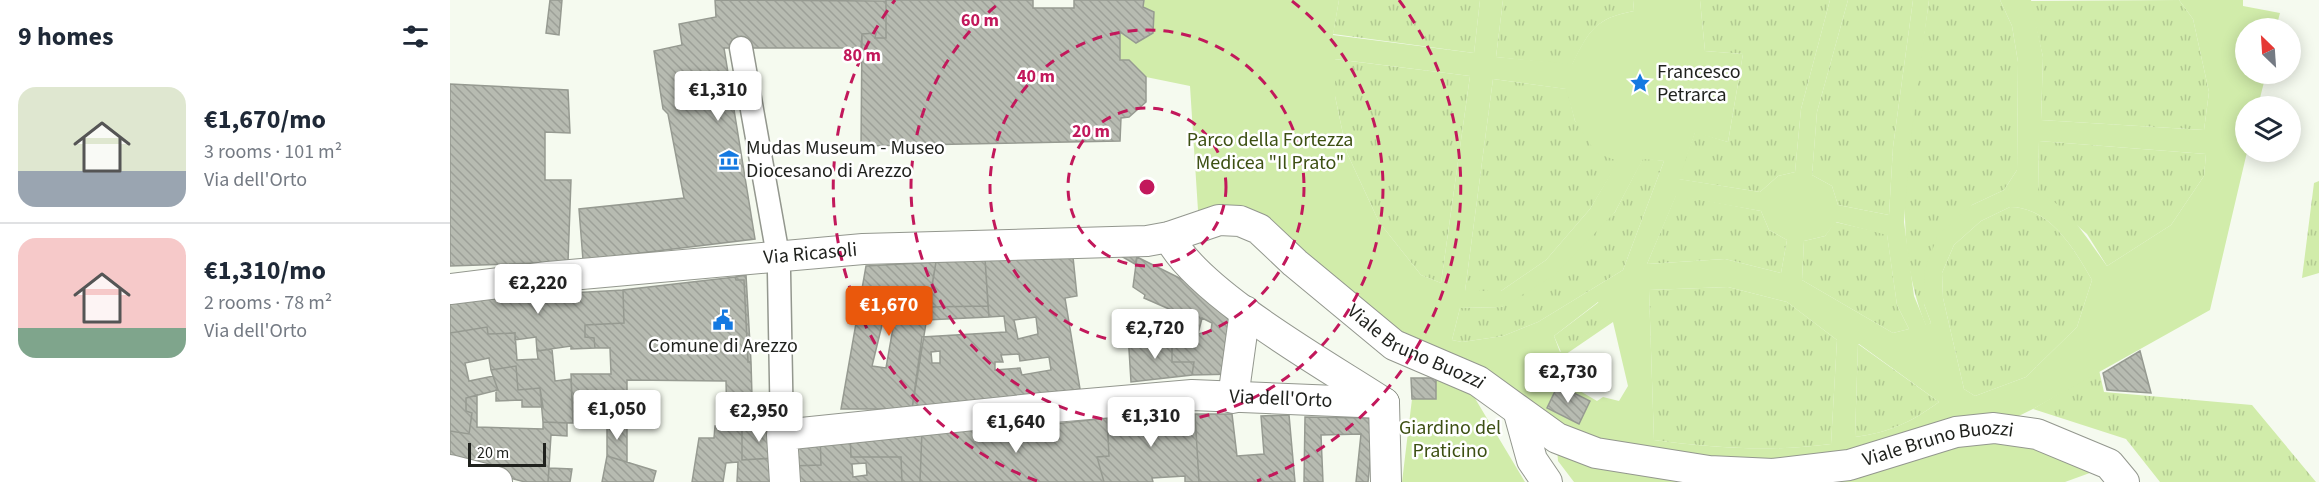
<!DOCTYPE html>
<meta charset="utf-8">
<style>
:root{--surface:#fff;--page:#f6f6f7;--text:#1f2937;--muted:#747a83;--line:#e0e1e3;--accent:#ea580c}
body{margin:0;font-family:"Source Sans 3",sans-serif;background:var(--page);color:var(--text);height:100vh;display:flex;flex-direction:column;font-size:22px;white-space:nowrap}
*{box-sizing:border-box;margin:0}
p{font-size:20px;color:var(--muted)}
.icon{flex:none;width:33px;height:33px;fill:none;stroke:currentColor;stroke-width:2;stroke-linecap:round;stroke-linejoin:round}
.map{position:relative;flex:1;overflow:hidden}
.sheet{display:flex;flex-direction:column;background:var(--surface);width:450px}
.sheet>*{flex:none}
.needle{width:39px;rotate:335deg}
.controls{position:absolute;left:1785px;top:18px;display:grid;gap:12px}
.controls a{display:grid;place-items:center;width:66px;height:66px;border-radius:50%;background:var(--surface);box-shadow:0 3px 15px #0003;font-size:30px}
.scale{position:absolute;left:18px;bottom:15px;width:78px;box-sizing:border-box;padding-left:6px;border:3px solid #1f211d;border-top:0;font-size:16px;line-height:21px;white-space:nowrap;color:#1f211d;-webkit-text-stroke:4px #fff;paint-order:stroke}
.price{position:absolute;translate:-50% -51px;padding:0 14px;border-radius:6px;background:#fff;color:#222;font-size:20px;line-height:39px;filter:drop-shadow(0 2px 3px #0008)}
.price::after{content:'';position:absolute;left:50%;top:36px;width:18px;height:14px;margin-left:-9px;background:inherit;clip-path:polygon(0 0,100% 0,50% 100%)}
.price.on{background:var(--accent);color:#fff}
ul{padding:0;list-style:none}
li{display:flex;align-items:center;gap:18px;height:150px;padding:0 18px}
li+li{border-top:2px solid var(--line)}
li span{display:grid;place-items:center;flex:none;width:168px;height:120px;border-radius:18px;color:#555}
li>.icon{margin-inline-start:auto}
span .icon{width:72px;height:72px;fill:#fffc;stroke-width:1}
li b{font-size:26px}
h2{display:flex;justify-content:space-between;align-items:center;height:72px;padding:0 18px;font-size:26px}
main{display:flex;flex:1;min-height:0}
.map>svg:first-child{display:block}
.grass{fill:url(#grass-tufts)}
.park{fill:#d1ecaa;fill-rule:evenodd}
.building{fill:url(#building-back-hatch);stroke:#969a91;stroke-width:1.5;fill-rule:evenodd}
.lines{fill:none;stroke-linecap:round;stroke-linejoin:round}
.pedestrian-casing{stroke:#93978e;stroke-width:25}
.minor-casing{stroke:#93978e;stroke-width:32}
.pedestrian{stroke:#fff;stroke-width:22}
.minor{stroke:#fff;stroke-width:30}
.ring{fill:none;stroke:#c2185b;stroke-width:3;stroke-dasharray:10 8}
.labels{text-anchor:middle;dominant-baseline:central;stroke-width:5;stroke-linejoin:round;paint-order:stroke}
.poi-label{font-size:20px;fill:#1f211d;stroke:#fff;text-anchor:start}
.park-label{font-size:20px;fill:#3d5013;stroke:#fff}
.street-label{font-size:20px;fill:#1f211d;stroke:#fff}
.centre{fill:#c2185b;stroke:#fff;stroke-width:3}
.ring-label{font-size:18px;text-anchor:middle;font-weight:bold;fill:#c2185b;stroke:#fff;stroke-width:5;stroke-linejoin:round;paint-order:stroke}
</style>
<main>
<section class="sheet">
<h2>9 homes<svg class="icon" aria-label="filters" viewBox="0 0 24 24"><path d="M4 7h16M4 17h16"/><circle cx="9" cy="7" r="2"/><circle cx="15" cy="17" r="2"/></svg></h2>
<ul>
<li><span style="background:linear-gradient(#dfe7d0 70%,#9aa5b1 0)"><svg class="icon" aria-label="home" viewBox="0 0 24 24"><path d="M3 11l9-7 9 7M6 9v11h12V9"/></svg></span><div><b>€1,670/mo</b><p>3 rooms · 101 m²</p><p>Via dell'Orto</p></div></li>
<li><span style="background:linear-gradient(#f6c9c9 75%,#7fa58c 0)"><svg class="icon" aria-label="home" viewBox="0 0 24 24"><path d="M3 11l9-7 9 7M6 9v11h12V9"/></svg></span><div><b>€1,310/mo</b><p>2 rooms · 78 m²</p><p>Via dell'Orto</p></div></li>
</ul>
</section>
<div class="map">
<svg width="1869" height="482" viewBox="0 0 1869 482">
<defs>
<pattern id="grass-tufts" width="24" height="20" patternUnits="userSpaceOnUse" patternTransform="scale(1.5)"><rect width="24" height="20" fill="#d1ecaa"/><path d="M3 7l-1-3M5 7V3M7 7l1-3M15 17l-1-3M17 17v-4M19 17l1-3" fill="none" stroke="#b3ca92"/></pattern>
<pattern id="building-back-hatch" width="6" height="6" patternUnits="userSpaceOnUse" patternTransform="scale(1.5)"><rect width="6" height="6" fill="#b7bbb1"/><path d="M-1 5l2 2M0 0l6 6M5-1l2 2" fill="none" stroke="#9da098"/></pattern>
</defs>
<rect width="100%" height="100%" fill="#f5faef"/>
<!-- grass -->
<path class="grass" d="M889 0H1030L1024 53 883 34Z
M1053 0H1183L1184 11C1145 18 1139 31 1122 65L1046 57Z
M1250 0H1380L1351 109 1345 172 1328 176 1310 192 1228 179 1245 132 1278 142 1293 54 1255 51Z
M1398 0H1463L1443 147 1439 215 1388 205 1382 186 1362 175 1367 112Z
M1479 0H1550L1562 26 1568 62 1567 170 1554 190 1522 205 1474 304 1481 323 1476 326C1434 224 1465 105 1479 0Z
M1729 0 1743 19 1759 92 1754 130 1591 120 1593 57 1580 1Z
M884 59 1020 76 991 283 971 275 929 222 897 153 885 96Z
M1043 79 1117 89 1125 121 1169 161 1140 209 1096 260 1051 291H1015Z
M1589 141 1756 154 1754 176 1721 225 1657 266 1637 234 1588 192Z
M1193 158 1214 161 1173 270 1088 322 1053 336 1012 342 1002 340 1010 308 1052 307 1165 212Z
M1869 181V273L1852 278 1864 183Z
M1226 195 1311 211 1319 230 1337 240 1331 273 1275 259 1197 264Z
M1560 207C1600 207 1624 249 1642 280L1627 327 1576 377 1525 396 1514 389 1493 298 1492 273 1504 245 1531 221Z
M1385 222 1437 234 1447 305 1459 329 1443 333 1352 280 1354 241 1375 236Z
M1278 287 1337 302 1387 340 1381 444C1322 452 1264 448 1204 440L1199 290Z
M1149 302 1160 319 1111 352 1104 336Z
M1408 344 1489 402C1460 423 1440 432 1405 437Z
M1649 370 1654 392 1802 405 1866 482H1710L1676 439 1583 409Z"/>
<!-- park -->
<path class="park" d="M694 0H889L883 35 1024 53 1030 0H1053L1046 57 1122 64C1139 31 1145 18 1184 11L1183 0H1250L1255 51 1293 54 1278 142 1245 133 1229 179 1310 192 1328 176 1345 172 1351 109 1380 0H1398L1367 112 1362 175 1382 186 1388 205 1439 215 1443 147 1463 0H1479L1460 145 1454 222 1464 296 1476 325 1481 323 1474 304 1475 269 1488 235 1522 205 1554 190 1567 170 1568 62 1562 26 1550 0H1581L1593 57 1591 120 1754 130 1759 92 1743 19 1729 0H1793V6L1830 13 1826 28H1796V74H1816L1808 106H1796L1797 152 1760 310 1583 409 1544 428 1399 465 1146 453 944 345 809 229 749 226 740 86 696 77 679 60H670V32L686 43 703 33 704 12 693 7ZM885 59 1020 76 991 283 971 275 929 222 897 153 885 96ZM1043 79 1116 89 1125 121 1146 153 1168 161 1140 209 1096 260 1051 291H1015ZM1589 141 1756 154 1754 176 1721 225 1657 266C1636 237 1621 210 1588 191ZM1193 159 1214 161 1173 270 1088 322 1053 336 1012 342 1002 340 1010 308 1052 307 1105 275 1165 212ZM1226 196 1311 211 1319 230 1337 240 1331 273 1275 259 1197 264ZM1560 207C1600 207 1624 249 1642 280L1627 327 1576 377 1525 396 1514 389 1493 298 1492 273 1504 245 1531 221ZM1386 222 1437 235 1447 305 1459 329 1443 333 1352 280 1354 241 1375 236ZM1278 287 1337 302 1387 340 1381 444C1321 452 1264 448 1204 440L1199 290ZM1148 302 1159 319 1110 352 1104 336ZM1163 322 1178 386 1169 401 1153 397 1147 401 1089 367 1106 361ZM1408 344H1409L1489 402C1460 423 1440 432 1405 437ZM1108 386 1140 401 1129 424 1097 408Z
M986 378 1023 395 1075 482H952L962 399H986Z
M1543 437 1582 444 1648 470 1615 482H1342Z
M1107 448 1265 482H1124L1108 461Z"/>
<!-- building -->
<path class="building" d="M100 0H112L109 35 96 33Z
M265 0 436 1V38H425L426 33 412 34 411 48H274L305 239 133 260 129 209 234 198 218 114 213 109 204 51 232 45 229 24 266 17Z
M583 0V8H624V0H694L693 7 704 12 703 33 686 43 670 32V60H679L696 77V102L679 117 671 118 670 141 411 146 412 34 426 33 425 38H436V0Z
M0 84 118 90 120 133 95 132V180H121L118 262 0 266Z
M669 245 687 257 685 264 664 252 623 257 627 296 615 298 630 389 574 398 462 409 472 337 556 332 554 316 539 317 535 259ZM586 317 588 334 568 339 564 320ZM490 351V363H482L481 352ZM569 354 570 361 599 357 601 370 572 375 570 368 545 370V362H553L551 355Z
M687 257 776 301 788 331 786 374 742 375 744 362H722V339L716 337 726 312 694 298 695 295 683 287ZM752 318 762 323 761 331 748 334Z
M535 259 538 306 478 307 486 262Z
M486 262 462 409H391L416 266ZM432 325 443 328 436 368 422 366Z
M296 275 301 362H298L294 280H286L285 277Z
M285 277 286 280H294L298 362H301L302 396 292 397V427L277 425 276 381 177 380V422L123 423 121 374H161L160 348H145L144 338 135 337V325L174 323 173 290Z
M60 289 120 293 173 290 174 323 135 325V337L144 338 145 348 121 349V346L87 351 86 337 65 340V333L38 334 37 327 0 333V297Z
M538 306 539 317 476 320 478 307Z
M37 327 38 334 65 333 67 360 88 359 87 351 102 349 105 381 121 379 123 423 93 422 90 388 68 390 66 366 41 370 39 358 15 363 19 381 43 376 48 390 16 398V411L22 413 19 434 0 431V433V333Z
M678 333 685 334V341L716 337 722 339V362H744L742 375 681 382Z
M1690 351 1701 393 1657 390 1653 373Z
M66 366 68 390 90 388 93 407H72V400L46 401V390H48L41 370Z
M961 378H986V399H962Z
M1108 385 1140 401 1129 424 1097 408Z
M27 395V427L93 429V422L117 423V436L101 435 98 482H75L0 462V431L19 434 22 413 16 411V398Z
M327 395 326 426 292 427V397Z
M691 414H745L749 482H735V476L702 478 703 482H654L647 457 659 456 657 418Z
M745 414H782L787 456 814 454 811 416 839 415 845 482H749Z
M855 417 922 418 924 426 918 482H906L911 434 871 435 873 482H854Z
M657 418 659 456 647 457 654 482H470L472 431 579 427Z
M177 422V462L157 456V423Z
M277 425 292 427V460L322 458 323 482H287L288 462 276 463 273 482H242L249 438H264L265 426Z
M326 426V458L292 460V427Z
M472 431 470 482H452L451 457H401L400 433Z
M400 433 401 457H451L452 482H342L341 466 371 465 370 434ZM416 463 417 475 403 477 402 464Z
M370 434 371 465 341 466 346 443Z
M157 456 206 471 203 482H152Z
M99 468 122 469 120 482H98Z"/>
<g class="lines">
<!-- pedestrian casing -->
<g class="pedestrian-casing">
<path id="pedestrian" d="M291 48 327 250
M329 272 332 435"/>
</g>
<!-- minor casing -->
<g class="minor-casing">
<g id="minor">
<path d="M719 237C748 294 878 366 934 403"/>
<path id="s1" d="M0 289 98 277 413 249 697 241 719 237 769 220 790 221 809 229 845 263 944 345 1028 381 1107 438 1146 453 1259 471 1323 474 1399 465 1506 432 1544 428 1587 434 1659 464 1674 482"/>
<path d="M783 398 795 311"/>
<path d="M934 403 936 482"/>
<path d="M1069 413 1082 460 1097 482"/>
<path d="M0 470 47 482"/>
<path id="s2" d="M335 482 332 435 592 408 742 395 934 403"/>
</g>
</g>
<!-- pedestrian -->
<use href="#pedestrian" class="pedestrian"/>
<!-- minor -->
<use href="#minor" class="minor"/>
</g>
<!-- distance rings -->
<g class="ring">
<circle cx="697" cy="187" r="79"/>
<circle cx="697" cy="187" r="157"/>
<path d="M842 1A236 236 0 1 1 552 1"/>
<path d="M587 481A314 314 0 0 1 445 0M949 0A314 314 0 0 1 807 481"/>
</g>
<!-- icons -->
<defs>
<g id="sight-bare" transform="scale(1.62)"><path d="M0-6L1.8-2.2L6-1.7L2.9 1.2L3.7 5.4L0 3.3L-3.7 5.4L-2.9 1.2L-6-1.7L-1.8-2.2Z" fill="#1479e1" stroke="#fff" stroke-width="2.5" paint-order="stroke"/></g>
<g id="museum-bare" transform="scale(1.62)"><path d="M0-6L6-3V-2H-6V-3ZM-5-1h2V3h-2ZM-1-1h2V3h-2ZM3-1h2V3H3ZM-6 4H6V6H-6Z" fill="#1479e1" stroke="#fff" stroke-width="2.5" paint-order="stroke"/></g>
<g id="civic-bare" transform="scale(1.62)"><path d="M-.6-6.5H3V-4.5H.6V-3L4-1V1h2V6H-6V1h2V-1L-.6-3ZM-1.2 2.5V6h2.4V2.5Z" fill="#1479e1" stroke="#fff" stroke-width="2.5" paint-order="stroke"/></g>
</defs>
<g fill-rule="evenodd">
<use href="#sight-bare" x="1190" y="83"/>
<use href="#museum-bare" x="279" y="160"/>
<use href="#civic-bare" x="273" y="320"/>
</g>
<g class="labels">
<!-- poi labels -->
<g class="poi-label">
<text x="1207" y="72">Francesco<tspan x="1207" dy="23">Petrarca</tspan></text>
<text x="296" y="148">Mudas Museum - Museo<tspan x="296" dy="23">Diocesano di Arezzo</tspan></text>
<text x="273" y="346" text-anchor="middle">Comune di Arezzo</text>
</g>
<!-- park labels -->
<g class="park-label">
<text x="820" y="140">Parco della Fortezza<tspan x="820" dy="23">Medicea "Il Prato"</tspan></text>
<text x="1000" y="428">Giardino del<tspan x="1000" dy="23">Praticino</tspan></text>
</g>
<!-- street labels -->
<g class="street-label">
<text stroke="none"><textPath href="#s1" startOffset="362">Via Ricasoli</textPath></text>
<text stroke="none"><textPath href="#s1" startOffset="1014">Viale Bruno Buozzi</textPath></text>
<text stroke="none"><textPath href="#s2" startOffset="548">Via dell'Orto</textPath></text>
<text stroke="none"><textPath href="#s1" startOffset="1572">Viale Bruno Buozzi</textPath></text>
</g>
</g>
<circle cx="697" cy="187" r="9" class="centre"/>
<g class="ring-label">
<text x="530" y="26">60 m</text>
<text x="412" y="61">80 m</text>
<text x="586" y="82">40 m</text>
<text x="641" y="137">20 m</text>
</g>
</svg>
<div class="controls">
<a><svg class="needle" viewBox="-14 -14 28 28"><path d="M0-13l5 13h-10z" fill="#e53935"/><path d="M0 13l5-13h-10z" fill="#747a83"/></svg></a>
<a><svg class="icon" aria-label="layers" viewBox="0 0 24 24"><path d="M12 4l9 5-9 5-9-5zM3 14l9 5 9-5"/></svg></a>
</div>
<div class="scale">20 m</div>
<b class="price" style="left:268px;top:122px">€1,310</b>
<b class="price" style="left:88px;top:315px">€2,220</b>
<b class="price on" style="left:439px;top:337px">€1,670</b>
<b class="price" style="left:705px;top:360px">€2,720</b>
<b class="price" style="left:1118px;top:404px">€2,730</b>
<b class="price" style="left:167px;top:441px">€1,050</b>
<b class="price" style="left:309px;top:443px">€2,950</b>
<b class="price" style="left:701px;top:448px">€1,310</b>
<b class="price" style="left:566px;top:454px">€1,640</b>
</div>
</main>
